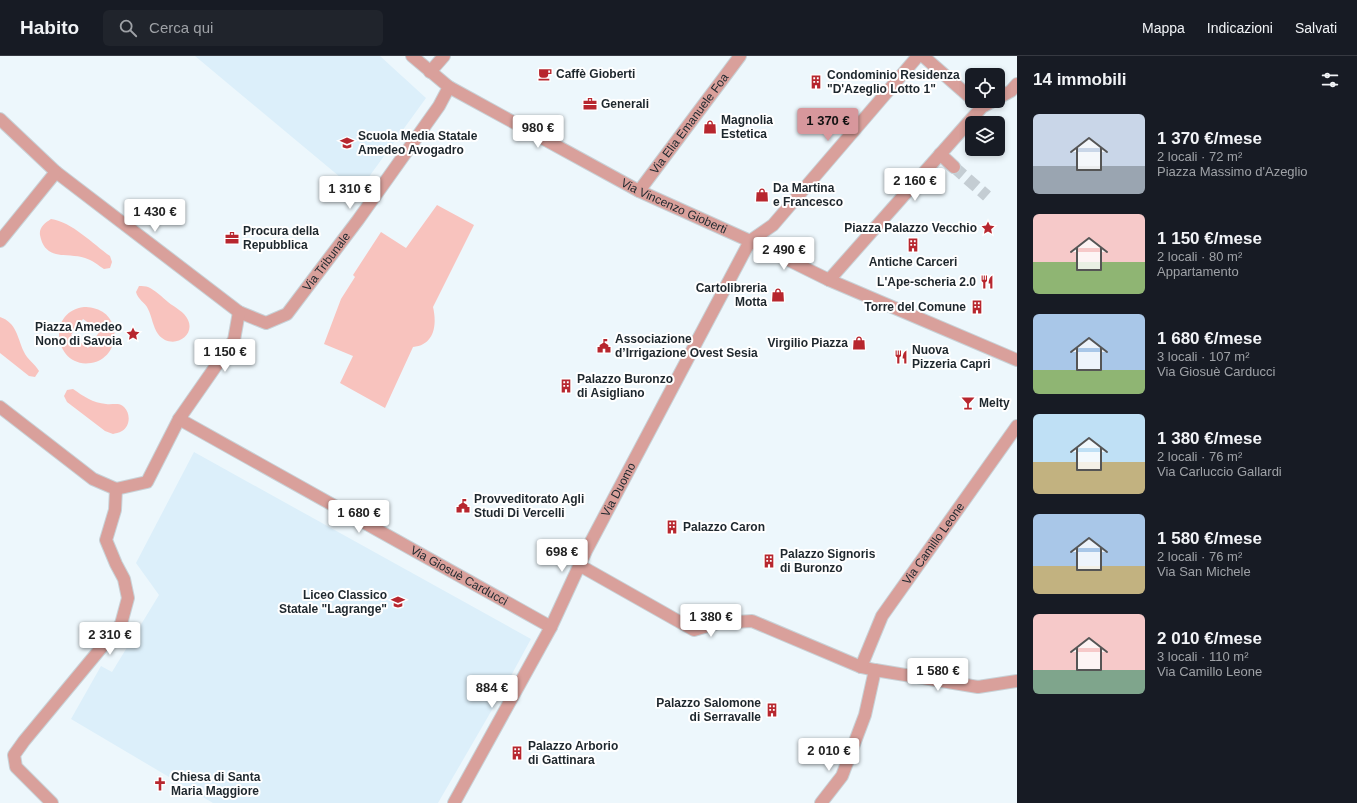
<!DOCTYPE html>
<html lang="it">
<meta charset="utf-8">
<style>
:root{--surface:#171b24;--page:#20242c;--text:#f1f3f6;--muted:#9ea1a6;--line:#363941;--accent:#d7979c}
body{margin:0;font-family:Helvetica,sans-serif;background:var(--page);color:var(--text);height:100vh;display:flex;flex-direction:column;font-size:15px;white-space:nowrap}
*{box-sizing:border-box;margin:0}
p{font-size:13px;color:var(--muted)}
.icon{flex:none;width:22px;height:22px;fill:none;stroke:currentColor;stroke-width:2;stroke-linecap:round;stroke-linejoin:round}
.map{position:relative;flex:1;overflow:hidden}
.drawer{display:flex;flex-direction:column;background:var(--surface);width:340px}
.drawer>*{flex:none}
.tools{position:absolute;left:965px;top:12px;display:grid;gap:8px}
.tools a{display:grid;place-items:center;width:40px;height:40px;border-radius:6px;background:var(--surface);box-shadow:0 2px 6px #0003;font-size:20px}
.price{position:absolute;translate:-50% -34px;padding:0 9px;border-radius:4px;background:#fff;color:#222;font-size:13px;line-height:26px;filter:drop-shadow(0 1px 2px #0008)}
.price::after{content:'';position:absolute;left:50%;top:24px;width:12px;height:9px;margin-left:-6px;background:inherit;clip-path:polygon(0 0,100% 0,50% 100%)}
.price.active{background:var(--accent);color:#111}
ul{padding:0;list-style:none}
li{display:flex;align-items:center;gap:12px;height:100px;padding:0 16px}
li span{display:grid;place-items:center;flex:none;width:112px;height:80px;border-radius:6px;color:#555}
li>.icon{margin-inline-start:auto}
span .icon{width:48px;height:48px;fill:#fffc;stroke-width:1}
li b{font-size:17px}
h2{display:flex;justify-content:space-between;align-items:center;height:48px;padding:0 16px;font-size:17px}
header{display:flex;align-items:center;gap:24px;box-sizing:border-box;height:56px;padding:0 20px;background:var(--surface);border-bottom:1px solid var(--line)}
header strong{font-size:19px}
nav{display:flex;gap:22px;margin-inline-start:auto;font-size:14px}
.search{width:280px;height:36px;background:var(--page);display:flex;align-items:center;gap:10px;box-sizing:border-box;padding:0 14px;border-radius:6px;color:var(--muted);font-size:15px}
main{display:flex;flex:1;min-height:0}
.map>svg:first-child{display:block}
.built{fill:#dceffa}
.green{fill:#f8c3be;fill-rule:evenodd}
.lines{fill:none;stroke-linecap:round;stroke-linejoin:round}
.minor-tunnel{stroke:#c4cdd3;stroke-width:12;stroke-dasharray:12 6;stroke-linecap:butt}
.minor-casing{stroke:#c8d2d7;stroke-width:14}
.minor{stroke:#d9a09b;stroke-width:12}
.labels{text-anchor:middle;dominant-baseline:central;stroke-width:4;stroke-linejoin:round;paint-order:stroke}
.poi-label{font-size:12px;font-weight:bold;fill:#1e272d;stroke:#fff;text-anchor:start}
.street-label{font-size:12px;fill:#1e272d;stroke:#fff}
</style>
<header>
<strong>Habito</strong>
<div class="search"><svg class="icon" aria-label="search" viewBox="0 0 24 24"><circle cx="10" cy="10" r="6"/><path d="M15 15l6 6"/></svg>Cerca qui</div>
<nav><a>Mappa</a><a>Indicazioni</a><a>Salvati</a></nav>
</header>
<main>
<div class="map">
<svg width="1017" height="747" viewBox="0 0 1017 747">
<rect width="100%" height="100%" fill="#edf7fc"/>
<!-- built -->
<path class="built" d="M195 0H380L426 42 358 136Z
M194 396 531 583 500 640 438 747H213L71 663 101 610 112 616 159 539 136 507Z"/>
<!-- green -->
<path class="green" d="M437 149 474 169 433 251C437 268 435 289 413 291L385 352 340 327 353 300 324 288 341 243 355 221 353 219 381 176 406 192Z
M51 163C72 166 93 188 110 200L112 206 110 212 104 213C98 209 92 204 85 202 68 196 45 206 40 179 39 171 45 167 51 163Z
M139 230C142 230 146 230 148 231 155 234 162 241 168 246 174 251 185 256 188 264 196 281 171 295 158 278 153 271 152 261 148 253 145 246 138 244 136 236Z
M84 251C87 251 90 251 93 252 123 258 121 302 91 307 55 313 45 256 84 251ZM83 263 100 275 88 292 71 279Z
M0 261C17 267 17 281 24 296 27 303 35 308 39 315L35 321 29 320 0 297Z
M73 333C83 340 93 347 106 348 113 349 119 346 124 351 131 358 130 370 122 375 119 377 115 377 113 378L105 375 67 346 64 340 67 334Z"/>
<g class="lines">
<!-- minor-tunnel -->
<path class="minor-tunnel" d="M954 111 987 140"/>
<!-- minor casing -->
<g class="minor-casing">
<g id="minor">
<path id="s1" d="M412 0 449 31 639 135 750 185 829 224 1017 304"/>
<path d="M923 0 972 43"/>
<path d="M430 16 444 0"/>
<path d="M998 42 1011 35 1017 28"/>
<path id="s2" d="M0 63 56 116 239 256 266 267 287 258 358 164 439 50 449 31"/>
<path d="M940 98 954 111"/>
<path id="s3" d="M639 135 740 0"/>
<path d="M0 185 56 116"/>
<path d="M829 224 982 51 993 45"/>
<path d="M0 351 93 423 116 433 147 426 179 363 234 284 239 256"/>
<path id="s4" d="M179 363 551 571"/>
<path d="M579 509 694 574 718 567 752 565 861 611 875 614 978 631 1017 625"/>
<path id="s5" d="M861 611 882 560 1017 370"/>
<path d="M52 747 16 711 14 699 24 685 121 568 128 542 124 523 116 508 106 484 115 454 116 433"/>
<path id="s6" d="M454 747 551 571 586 495 750 185 773 169 918 0"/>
<path d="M821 747 842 720 865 659 875 614"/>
</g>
</g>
<!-- minor -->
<use href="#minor" class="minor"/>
</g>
<!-- icons -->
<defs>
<g id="cafe-bare" transform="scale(1.08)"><path d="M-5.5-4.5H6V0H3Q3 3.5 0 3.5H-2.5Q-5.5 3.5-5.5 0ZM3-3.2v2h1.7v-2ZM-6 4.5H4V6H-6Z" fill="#b7262e" stroke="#fff" stroke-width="2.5" paint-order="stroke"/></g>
<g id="building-bare" transform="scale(1.08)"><path d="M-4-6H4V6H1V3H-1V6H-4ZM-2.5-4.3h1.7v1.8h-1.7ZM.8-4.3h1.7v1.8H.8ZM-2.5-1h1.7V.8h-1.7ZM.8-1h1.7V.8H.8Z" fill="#b7262e" stroke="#fff" stroke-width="2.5" paint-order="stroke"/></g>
<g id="office-bare" transform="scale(1.08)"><path d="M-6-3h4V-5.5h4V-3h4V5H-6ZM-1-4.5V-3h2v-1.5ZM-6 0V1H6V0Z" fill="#b7262e" stroke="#fff" stroke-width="2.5" paint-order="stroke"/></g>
<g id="shop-bare" transform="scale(1.08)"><path d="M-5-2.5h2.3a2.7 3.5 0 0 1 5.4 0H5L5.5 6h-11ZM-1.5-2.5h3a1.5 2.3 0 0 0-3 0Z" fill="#b7262e" stroke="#fff" stroke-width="2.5" paint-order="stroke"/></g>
<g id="school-bare" transform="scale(1.08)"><path d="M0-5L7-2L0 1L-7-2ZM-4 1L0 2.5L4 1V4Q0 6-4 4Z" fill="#b7262e" stroke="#fff" stroke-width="2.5" paint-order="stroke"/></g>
<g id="sight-bare" transform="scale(1.08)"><path d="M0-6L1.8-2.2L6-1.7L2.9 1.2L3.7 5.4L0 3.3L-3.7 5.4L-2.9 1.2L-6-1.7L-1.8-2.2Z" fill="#b7262e" stroke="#fff" stroke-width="2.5" paint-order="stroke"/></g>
<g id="restaurant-bare" transform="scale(1.08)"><path d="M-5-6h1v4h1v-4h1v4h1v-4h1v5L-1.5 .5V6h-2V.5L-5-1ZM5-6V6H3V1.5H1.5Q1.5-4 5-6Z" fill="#b7262e" stroke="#fff" stroke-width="2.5" paint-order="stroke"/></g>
<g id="civic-bare" transform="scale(1.08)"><path d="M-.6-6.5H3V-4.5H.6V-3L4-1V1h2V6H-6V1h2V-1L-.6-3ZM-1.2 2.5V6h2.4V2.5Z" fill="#b7262e" stroke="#fff" stroke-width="2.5" paint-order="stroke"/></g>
<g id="bar-bare" transform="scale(1.08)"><path d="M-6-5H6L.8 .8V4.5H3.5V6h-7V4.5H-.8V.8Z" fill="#b7262e" stroke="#fff" stroke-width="2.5" paint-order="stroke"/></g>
<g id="church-bare" transform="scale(1.08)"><path d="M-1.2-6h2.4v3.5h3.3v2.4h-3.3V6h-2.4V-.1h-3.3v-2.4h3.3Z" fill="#b7262e" stroke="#fff" stroke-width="2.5" paint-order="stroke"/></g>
</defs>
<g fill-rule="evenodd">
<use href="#cafe-bare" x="545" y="18"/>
<use href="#building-bare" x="816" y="26"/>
<use href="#office-bare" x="590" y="48"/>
<use href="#shop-bare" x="710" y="71"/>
<use href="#school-bare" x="347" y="87"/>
<use href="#shop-bare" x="762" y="139"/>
<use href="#sight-bare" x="988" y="172"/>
<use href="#office-bare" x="232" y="182"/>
<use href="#building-bare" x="913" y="189"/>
<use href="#restaurant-bare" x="987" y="226"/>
<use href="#shop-bare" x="778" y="239"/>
<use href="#building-bare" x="977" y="251"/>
<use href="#sight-bare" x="133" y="278"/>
<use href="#shop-bare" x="859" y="287"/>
<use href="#civic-bare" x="604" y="290"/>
<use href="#restaurant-bare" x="901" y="301"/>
<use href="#building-bare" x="566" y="330"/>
<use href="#bar-bare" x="968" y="347"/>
<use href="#civic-bare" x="463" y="450"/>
<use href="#building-bare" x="672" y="471"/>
<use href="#building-bare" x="769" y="505"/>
<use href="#school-bare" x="398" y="546"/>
<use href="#building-bare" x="772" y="654"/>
<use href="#building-bare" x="517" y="697"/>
<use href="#church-bare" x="160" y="728"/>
</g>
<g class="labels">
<!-- poi labels -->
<g class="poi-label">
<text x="556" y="18">Caffè Gioberti</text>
<text x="827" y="19">Condominio Residenza<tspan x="827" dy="14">"D'Azeglio Lotto 1"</tspan></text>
<text x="601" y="48">Generali</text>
<text x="721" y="64">Magnolia<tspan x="721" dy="14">Estetica</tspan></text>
<text x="358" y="80">Scuola Media Statale<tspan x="358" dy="14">Amedeo Avogadro</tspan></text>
<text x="773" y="132">Da Martina<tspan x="773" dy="14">e Francesco</tspan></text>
<text x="977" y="172" text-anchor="end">Piazza Palazzo Vecchio</text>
<text x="243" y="175">Procura della<tspan x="243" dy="14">Repubblica</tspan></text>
<text x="913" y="206" text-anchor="middle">Antiche Carceri</text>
<text x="976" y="226" text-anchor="end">L'Ape-scheria 2.0</text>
<text x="767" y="232" text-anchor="end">Cartolibreria<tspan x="767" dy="14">Motta</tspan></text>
<text x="966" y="251" text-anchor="end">Torre del Comune</text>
<text x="122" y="271" text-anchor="end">Piazza Amedeo<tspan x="122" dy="14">Nono di Savoia</tspan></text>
<text x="615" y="283">Associazione<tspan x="615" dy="14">d’Irrigazione Ovest Sesia</tspan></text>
<text x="848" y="287" text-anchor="end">Virgilio Piazza</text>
<text x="912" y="294">Nuova<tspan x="912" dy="14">Pizzeria Capri</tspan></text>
<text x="577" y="323">Palazzo Buronzo<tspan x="577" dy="14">di Asigliano</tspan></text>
<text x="979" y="347">Melty</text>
<text x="474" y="443">Provveditorato Agli<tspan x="474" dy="14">Studi Di Vercelli</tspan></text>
<text x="683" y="471">Palazzo Caron</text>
<text x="780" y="498">Palazzo Signoris<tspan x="780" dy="14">di Buronzo</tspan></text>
<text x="387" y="539" text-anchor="end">Liceo Classico<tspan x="387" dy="14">Statale "Lagrange"</tspan></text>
<text x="761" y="647" text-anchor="end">Palazzo Salomone<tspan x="761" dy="14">di Serravalle</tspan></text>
<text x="528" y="690">Palazzo Arborio<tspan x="528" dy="14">di Gattinara</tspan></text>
<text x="171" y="721">Chiesa di Santa<tspan x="171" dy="14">Maria Maggiore</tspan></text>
</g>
<!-- street labels -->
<g class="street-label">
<text stroke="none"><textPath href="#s3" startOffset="84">Via Elia Emanuele Foa</textPath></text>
<text stroke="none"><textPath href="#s1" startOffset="303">Via Vincenzo Gioberti</textPath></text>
<text stroke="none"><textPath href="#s2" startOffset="425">Via Tribunale</textPath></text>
<text stroke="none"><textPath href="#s6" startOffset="354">Via Duomo</textPath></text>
<text stroke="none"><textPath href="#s5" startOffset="144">Via Camillo Leone</textPath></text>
<text stroke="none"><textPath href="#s4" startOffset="321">Via Giosuè Carducci</textPath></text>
</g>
</g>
</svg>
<div class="tools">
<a><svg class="icon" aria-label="locate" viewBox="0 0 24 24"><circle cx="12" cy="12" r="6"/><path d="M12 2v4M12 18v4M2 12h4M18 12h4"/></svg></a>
<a><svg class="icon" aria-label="layers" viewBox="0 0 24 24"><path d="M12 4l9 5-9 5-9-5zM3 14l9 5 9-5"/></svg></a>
</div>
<b class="price active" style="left:828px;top:86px">1 370 €</b>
<b class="price" style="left:538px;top:93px">980 €</b>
<b class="price" style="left:915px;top:146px">2 160 €</b>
<b class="price" style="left:350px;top:154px">1 310 €</b>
<b class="price" style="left:155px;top:177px">1 430 €</b>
<b class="price" style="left:784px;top:215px">2 490 €</b>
<b class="price" style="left:225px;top:317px">1 150 €</b>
<b class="price" style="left:359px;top:478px">1 680 €</b>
<b class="price" style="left:562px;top:517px">698 €</b>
<b class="price" style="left:711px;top:582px">1 380 €</b>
<b class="price" style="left:110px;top:600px">2 310 €</b>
<b class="price" style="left:938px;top:636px">1 580 €</b>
<b class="price" style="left:492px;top:653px">884 €</b>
<b class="price" style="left:829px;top:716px">2 010 €</b>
</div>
<section class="drawer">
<h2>14 immobili<svg class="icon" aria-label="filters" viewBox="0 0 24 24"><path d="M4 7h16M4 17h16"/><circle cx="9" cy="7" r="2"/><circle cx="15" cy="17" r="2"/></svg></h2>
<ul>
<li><span style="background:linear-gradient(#c9d6e8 65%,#9aa5b1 0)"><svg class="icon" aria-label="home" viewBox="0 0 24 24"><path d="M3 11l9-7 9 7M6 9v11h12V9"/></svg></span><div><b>1 370 €/mese</b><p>2 locali · 72 m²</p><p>Piazza Massimo d'Azeglio</p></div></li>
<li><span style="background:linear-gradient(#f6c9c9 60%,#8fb573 0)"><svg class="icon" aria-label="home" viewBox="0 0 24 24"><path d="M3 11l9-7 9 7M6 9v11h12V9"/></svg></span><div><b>1 150 €/mese</b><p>2 locali · 80 m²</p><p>Appartamento</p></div></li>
<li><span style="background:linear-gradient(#a9c7e8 70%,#8fb573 0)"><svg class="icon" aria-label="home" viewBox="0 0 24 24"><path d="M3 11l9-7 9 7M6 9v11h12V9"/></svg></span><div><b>1 680 €/mese</b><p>3 locali · 107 m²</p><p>Via Giosuè Carducci</p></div></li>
<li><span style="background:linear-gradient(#bfe0f5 60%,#c2b280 0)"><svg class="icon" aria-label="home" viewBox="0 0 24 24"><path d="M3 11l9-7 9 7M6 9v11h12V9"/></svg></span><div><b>1 380 €/mese</b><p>2 locali · 76 m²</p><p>Via Carluccio Gallardi</p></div></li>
<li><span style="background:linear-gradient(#a9c7e8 65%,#c2b280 0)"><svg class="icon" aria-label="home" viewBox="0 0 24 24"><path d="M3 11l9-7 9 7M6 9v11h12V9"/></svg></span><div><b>1 580 €/mese</b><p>2 locali · 76 m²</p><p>Via San Michele</p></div></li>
<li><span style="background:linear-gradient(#f6c9c9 70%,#7fa58c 0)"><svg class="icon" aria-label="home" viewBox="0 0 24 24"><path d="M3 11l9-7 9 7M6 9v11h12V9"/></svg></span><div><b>2 010 €/mese</b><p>3 locali · 110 m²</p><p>Via Camillo Leone</p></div></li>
</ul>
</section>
</main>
